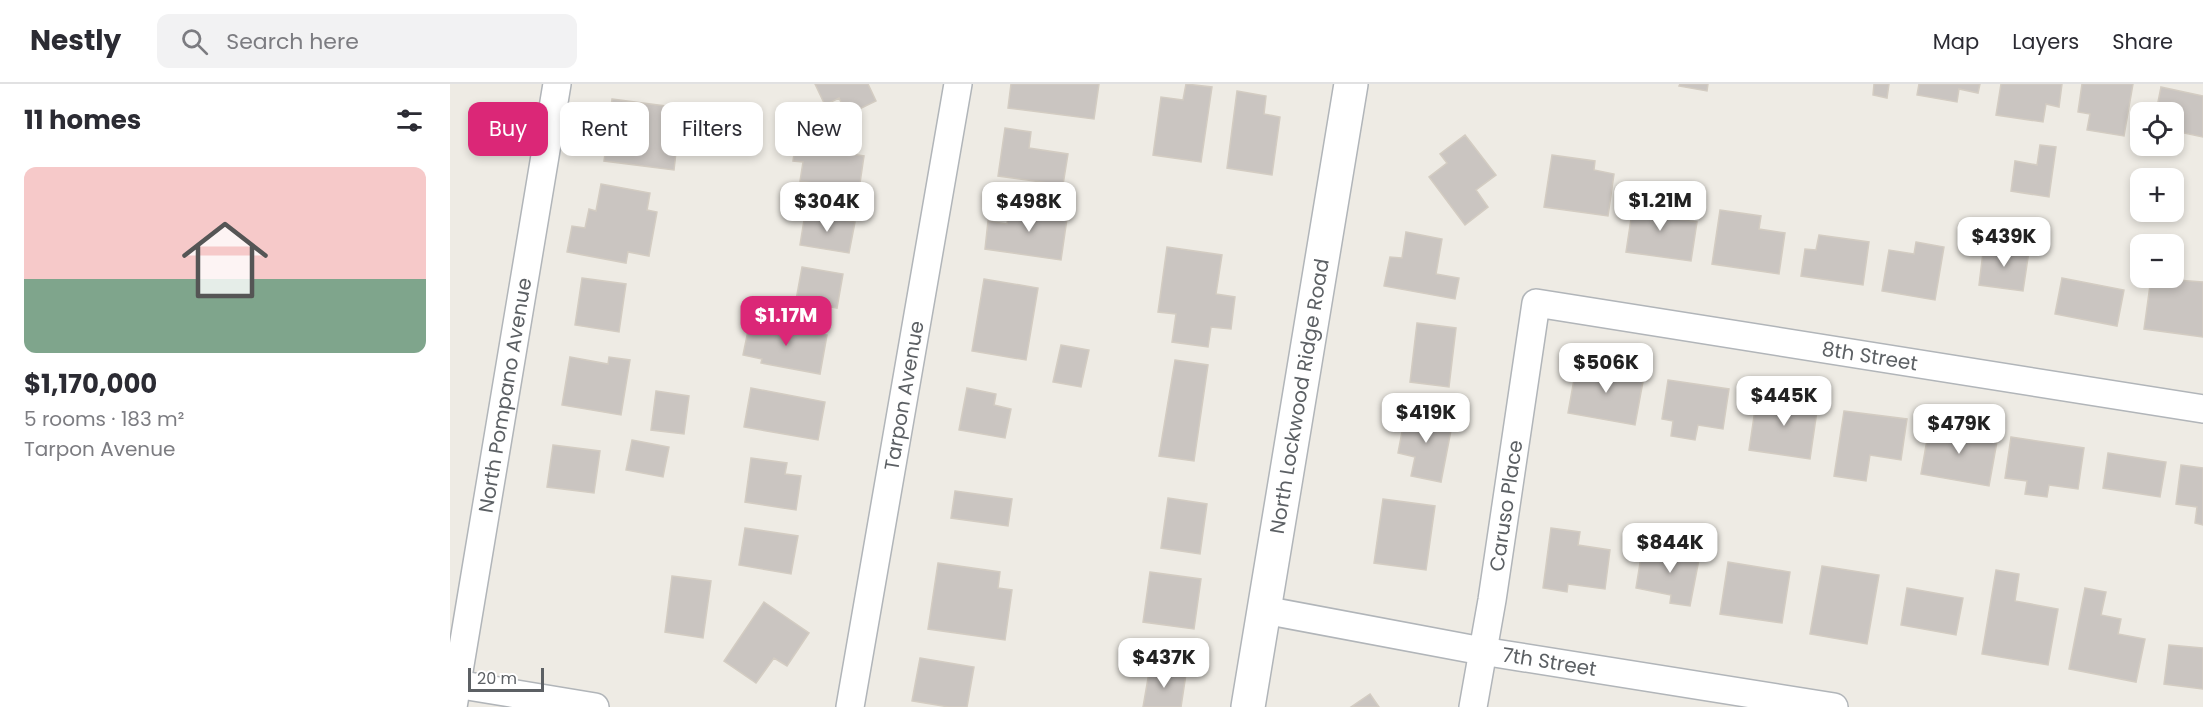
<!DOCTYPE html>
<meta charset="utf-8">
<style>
:root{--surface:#fff;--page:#f2f2f3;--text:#2b2b33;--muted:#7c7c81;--line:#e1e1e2;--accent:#db2777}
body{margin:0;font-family:Poppins,sans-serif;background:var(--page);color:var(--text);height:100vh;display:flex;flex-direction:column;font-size:22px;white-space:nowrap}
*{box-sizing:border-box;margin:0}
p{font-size:20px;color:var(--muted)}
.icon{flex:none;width:33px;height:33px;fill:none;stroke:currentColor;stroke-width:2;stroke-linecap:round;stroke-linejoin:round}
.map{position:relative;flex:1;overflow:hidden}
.details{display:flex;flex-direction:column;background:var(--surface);width:450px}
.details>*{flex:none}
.banner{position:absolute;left:18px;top:18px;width:570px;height:54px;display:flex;gap:12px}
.tools{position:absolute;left:1680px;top:18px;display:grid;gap:12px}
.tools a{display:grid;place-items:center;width:54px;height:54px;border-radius:12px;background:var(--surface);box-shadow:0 3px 9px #0003;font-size:30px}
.scale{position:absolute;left:18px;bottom:15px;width:76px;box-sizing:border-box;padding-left:6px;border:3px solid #5c6064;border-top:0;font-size:16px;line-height:21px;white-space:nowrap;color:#5c6064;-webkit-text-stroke:4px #fff;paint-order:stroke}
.price{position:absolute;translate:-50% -51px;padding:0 14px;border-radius:12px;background:#fff;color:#222;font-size:20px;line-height:39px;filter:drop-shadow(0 2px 3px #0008)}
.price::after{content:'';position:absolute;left:50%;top:36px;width:18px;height:14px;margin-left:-9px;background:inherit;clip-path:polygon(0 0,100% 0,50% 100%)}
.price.on{background:var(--accent);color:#fff}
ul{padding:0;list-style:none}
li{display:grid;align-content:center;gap:12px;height:318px;padding:0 24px}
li+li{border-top:2px solid var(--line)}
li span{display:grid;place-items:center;height:186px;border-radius:12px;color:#555}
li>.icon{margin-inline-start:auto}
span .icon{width:108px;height:108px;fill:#fffc;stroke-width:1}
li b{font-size:26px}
h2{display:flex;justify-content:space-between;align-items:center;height:72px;padding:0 24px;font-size:26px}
.chip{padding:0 21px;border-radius:12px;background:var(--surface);box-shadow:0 3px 9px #0003;font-size:21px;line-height:54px}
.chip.on{background:var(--accent);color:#fff}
header{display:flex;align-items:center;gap:36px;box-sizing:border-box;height:84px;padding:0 30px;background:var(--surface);border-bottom:2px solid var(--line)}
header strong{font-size:28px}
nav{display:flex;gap:33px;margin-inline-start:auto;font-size:21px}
.search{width:420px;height:54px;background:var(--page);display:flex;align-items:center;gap:15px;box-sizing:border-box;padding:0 21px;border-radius:12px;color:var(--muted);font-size:22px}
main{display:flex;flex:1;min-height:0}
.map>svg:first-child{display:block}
.building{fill:#cac5c1;stroke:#d3ccc2;stroke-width:1.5}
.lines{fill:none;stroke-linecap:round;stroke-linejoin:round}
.minor-casing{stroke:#b1b5b9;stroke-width:30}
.tertiary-casing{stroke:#b1b5b9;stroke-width:36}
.minor{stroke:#fff;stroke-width:27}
.tertiary{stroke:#fff;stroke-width:33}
.labels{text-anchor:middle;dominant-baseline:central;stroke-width:5;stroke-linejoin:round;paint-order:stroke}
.street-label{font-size:20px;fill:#5c6064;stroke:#fff}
</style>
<header>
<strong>Nestly</strong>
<div class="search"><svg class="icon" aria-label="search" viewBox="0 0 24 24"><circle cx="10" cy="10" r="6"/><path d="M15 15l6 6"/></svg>Search here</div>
<nav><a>Map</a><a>Layers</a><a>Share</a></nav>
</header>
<main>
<section class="details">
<h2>11 homes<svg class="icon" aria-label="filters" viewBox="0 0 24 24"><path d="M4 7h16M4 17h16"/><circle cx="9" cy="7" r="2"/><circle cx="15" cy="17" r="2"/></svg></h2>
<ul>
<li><span style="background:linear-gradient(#f6c9c9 60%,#7fa58c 0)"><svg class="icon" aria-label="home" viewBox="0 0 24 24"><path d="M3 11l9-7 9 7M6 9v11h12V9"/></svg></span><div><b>$1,170,000</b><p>5 rooms · 183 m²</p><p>Tarpon Avenue</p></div></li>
</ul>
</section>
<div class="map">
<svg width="1753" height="623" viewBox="0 0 1753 623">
<rect width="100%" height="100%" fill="#eeebe4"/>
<!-- building -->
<path class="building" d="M365 0H418L426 17 397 31 389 14 375 21Z
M561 0H649L644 35 558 24Z
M736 0 762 3 751 78 703 71 711 13 733 16Z
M1230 0H1258L1257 7 1229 2Z
M1424 0H1439L1437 14 1423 11Z
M1469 0H1530L1528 9 1509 5 1507 18 1467 11Z
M1551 0H1612L1609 23 1596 20 1593 38 1546 31Z
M1632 0H1683L1674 52 1637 46 1640 30 1628 28Z
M1711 3 1753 12V53L1724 47V28H1706Z
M787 7 816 12 814 30 830 33 822 91 777 84Z
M162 15 231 24 224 86 154 77Z
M555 44 581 48 579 64 618 70 613 101 548 92Z
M1015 51 1046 91 1026 106 1038 123 1015 141 979 93 997 79 990 70Z
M1590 61 1606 63 1599 113 1561 107 1565 77 1587 81Z
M345 62 414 72 409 106 350 97 353 78 343 77Z
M1102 71 1145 77 1144 86 1164 90 1158 132 1094 123Z
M151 100 200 109 197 126 207 128 199 172 178 168 176 179 117 168 122 142 135 144 139 125 146 127Z
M1184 115 1227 121 1225 135 1247 138 1241 177 1176 168Z
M560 120 618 128 611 176 535 165 538 137 557 140Z
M1270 126 1311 132 1309 145 1335 149 1329 190 1262 180Z
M355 130 405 138 399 169 350 161Z
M956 148 992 155 986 190 1009 194 1005 215 934 202 940 173 952 174Z
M1369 151 1419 158 1413 201 1351 192 1355 165 1366 166Z
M1466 158 1494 163 1485 216 1432 207 1439 166 1464 170Z
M1534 160 1579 167 1573 207 1529 201Z
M717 163 772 171 766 210 785 213 781 245 761 243 758 263 722 258 726 230 708 228Z
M352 183 393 190 387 224 346 216Z
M132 194 176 200 169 248 125 241Z
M1612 194 1674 206 1667 242 1605 230Z
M1701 194 1753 198V253L1694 245Z
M534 195 588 204 576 276 522 267Z
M300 237 377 251 370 290 311 279 312 275 293 271Z
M967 239 1006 244 999 303 960 298Z
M611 261 639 266 631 303 603 298Z
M120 273 158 280 159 273 180 276 171 331 112 321Z
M725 276 758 281 744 377 709 372Z
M1127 279 1194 292 1185 341 1118 329Z
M1218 296 1279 305 1273 345 1248 341 1245 356 1221 352 1223 337 1212 335Z
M301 304 375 318 368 356 294 343Z
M517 304 546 310 544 321 561 325 555 354 509 346Z
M206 307 239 312 234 350 201 346Z
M1307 312 1368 320 1360 375 1299 366Z
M956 327 1003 336 991 398 961 392 965 373 948 369Z
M1394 327 1457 335 1451 376 1420 371 1416 397 1384 392Z
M1480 339 1548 352 1539 402 1471 390Z
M1561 353 1634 364 1628 405 1599 401 1597 413 1575 410 1577 397 1555 394Z
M182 356 219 363 213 393 176 386Z
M103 361 150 367 144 409 97 403Z
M1658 369 1716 378 1710 413 1653 404Z
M301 374 337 379 335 390 351 392 346 426 295 418Z
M1731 381 1753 384V441L1745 439 1747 423 1726 420Z
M505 407 562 415 558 442 501 434Z
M718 414 757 420 750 470 711 464Z
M933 415 985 422 976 486 924 479Z
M295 444 348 452 341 490 289 481Z
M1101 444 1130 448 1128 461 1160 466 1155 505 1118 500 1117 508 1093 504Z
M1224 460 1251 465 1240 522 1220 519 1221 511 1186 504 1192 467 1222 473Z
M1278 478 1340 488 1332 539 1270 530Z
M488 479 550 488 548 504 562 506 555 556 478 545Z
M1372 482 1429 491 1417 560 1360 550Z
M1546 486 1569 490 1565 517 1608 525 1598 581 1532 570Z
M700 488 751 495 744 545 693 538Z
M222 492 261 497 253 554 215 548Z
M1457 504 1513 514 1506 551 1451 541Z
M1635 504 1656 508 1651 531 1671 535 1668 550 1695 555 1686 598 1619 585Z
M314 518 359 549 337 582 324 574 306 599 274 577Z
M1719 561 1753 564V605L1714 600Z
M470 574 524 583 517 623H499L462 617Z
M700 583 736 590 731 623H693Z
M920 610 929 623H901Z"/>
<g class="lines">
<!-- minor casing -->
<g class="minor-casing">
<g id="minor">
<path id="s1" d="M814 526 1032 567 1384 623"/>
<path d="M0 599 145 623"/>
<path id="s2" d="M3 623 107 0"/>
<path id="s3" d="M400 623 508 0"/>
<path id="s4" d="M1023 623 1042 516 1086 219 1753 325"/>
</g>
</g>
<!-- tertiary casing -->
<g class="tertiary-casing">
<g id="tertiary">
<path id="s5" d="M798 623 901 0"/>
</g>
</g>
<!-- minor -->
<use href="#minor" class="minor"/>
<!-- tertiary -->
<use href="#tertiary" class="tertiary"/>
</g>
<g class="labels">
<!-- street labels -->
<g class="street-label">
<text stroke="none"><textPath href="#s4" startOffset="747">8th Street</textPath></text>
<text stroke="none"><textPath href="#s2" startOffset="316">North Pompano Avenue</textPath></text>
<text stroke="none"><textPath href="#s5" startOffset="315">North Lockwood Ridge Road</textPath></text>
<text stroke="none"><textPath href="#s3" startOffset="316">Tarpon Avenue</textPath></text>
<text stroke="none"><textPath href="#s4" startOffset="204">Caruso Place</textPath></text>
<text stroke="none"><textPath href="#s1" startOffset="290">7th Street</textPath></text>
</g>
</g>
</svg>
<div class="tools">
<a><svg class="icon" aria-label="locate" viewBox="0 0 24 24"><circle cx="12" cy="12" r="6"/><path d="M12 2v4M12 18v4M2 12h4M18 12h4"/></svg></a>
<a>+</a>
<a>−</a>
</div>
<div class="scale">20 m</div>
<b class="price" style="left:1210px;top:148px">$1.21M</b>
<b class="price" style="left:377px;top:149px">$304K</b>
<b class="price" style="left:579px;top:149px">$498K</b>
<b class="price" style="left:1554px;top:184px">$439K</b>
<b class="price on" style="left:336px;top:263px">$1.17M</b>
<b class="price" style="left:1156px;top:310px">$506K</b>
<b class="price" style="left:1334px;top:343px">$445K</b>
<b class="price" style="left:976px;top:360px">$419K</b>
<b class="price" style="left:1509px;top:371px">$479K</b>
<b class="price" style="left:1220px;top:490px">$844K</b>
<b class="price" style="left:714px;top:605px">$437K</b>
<div class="banner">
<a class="chip on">Buy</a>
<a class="chip">Rent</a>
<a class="chip">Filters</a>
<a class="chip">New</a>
</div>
</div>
</main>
